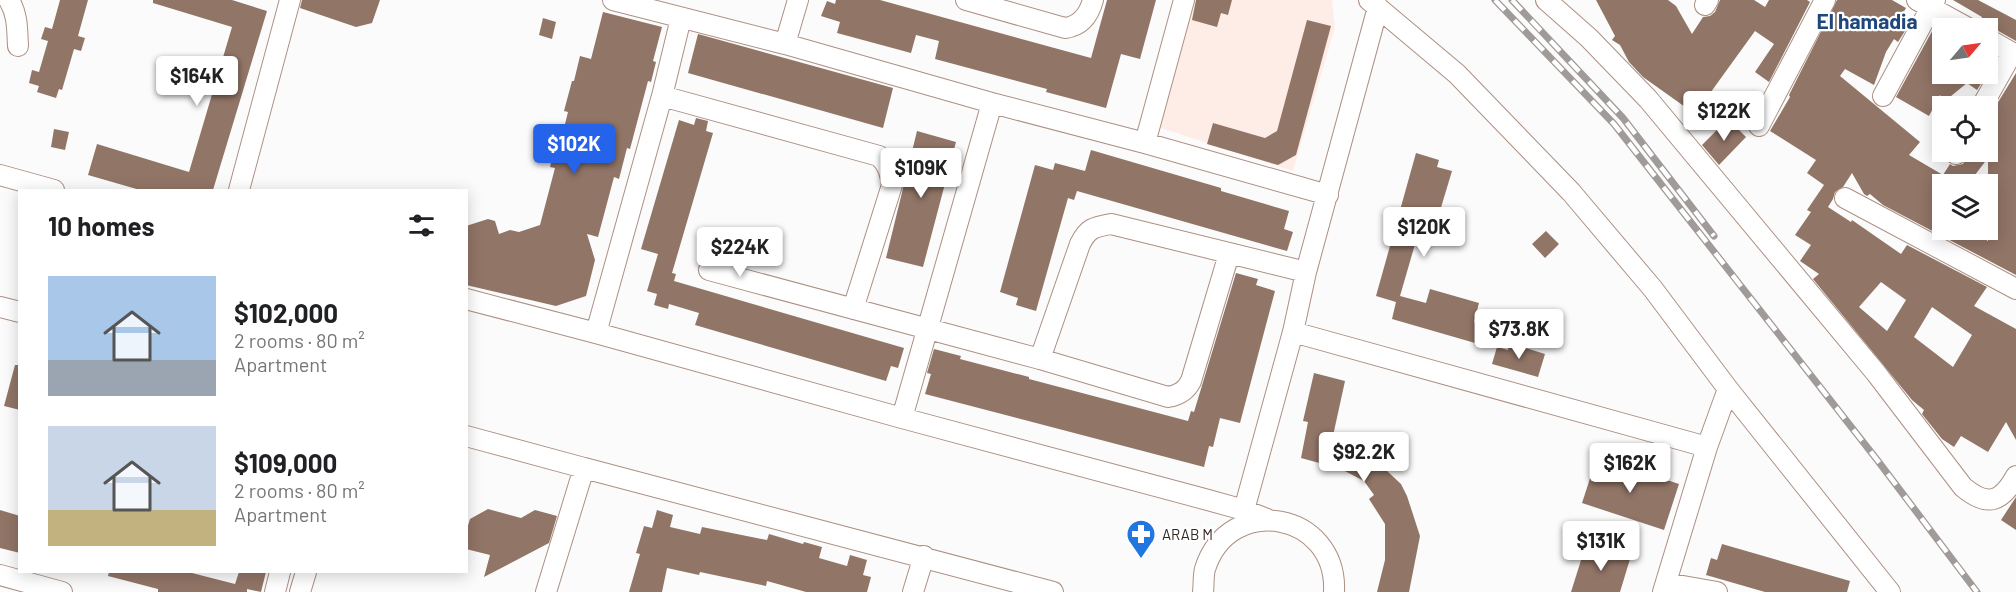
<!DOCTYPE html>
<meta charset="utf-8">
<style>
:root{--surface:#fff;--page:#f6f6f6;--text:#202124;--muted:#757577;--accent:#2563eb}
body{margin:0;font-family:Barlow,sans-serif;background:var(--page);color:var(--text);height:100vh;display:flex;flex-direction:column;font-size:22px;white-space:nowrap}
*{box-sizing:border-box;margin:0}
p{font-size:20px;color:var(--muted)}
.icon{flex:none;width:33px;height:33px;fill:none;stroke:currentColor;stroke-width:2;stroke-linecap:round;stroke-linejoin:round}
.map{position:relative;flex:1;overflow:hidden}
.details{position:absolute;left:18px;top:189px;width:450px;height:384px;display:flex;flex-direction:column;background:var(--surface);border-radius:0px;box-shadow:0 3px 15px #0003}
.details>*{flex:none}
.needle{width:39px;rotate:61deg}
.tools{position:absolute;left:1932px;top:18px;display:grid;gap:12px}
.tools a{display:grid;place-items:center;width:66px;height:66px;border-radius:0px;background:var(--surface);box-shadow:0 3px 15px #0003;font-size:30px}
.price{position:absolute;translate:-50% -51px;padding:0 14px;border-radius:6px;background:#fff;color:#222;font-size:20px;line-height:39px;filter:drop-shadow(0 2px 3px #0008)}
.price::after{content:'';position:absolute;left:50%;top:36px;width:18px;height:14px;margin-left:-9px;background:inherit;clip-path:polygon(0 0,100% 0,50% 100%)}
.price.active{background:var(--accent);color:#fff}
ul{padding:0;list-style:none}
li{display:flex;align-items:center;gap:18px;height:150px;padding:0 30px}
li span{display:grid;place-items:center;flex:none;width:168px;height:120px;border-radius:0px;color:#555}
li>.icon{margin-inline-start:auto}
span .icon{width:72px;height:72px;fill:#fffc;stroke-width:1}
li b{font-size:26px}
h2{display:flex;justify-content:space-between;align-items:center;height:72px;padding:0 30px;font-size:26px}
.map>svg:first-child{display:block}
.built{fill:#feede6}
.building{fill:#917567;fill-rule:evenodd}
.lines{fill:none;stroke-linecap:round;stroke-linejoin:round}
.minor-casing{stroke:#ad9082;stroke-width:22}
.minor{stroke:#fff;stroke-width:20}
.rail-casing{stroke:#a09a98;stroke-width:7}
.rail{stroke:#fff;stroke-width:4.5;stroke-dasharray:14;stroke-linecap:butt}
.labels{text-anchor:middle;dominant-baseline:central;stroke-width:4.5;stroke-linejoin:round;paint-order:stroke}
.poi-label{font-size:15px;fill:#322621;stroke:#fff;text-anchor:start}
.district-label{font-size:21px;font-weight:bold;fill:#20477c;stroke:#fff}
</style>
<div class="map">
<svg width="2016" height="592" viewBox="0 0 2016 592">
<rect width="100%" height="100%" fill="#fbfbfb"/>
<!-- built -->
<path class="built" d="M1192 0H1332L1335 27 1293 171 1155 126Z"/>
<!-- building -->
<path class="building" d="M60 0H88L78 36 85 38 81 51 74 49 62 90 59 89 56 98 37 92 39 86 29 83 32 70 39 72 48 41 41 39 45 27 52 29Z
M153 0H232L267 11 213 190H140L88 175 97 144 189 172 232 27 153 3Z
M302 0H380L372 23 356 27 300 8Z
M836 0H880L1091 58 1107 0H1156L1140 59 1121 54 1106 108 1046 92 1047 89 935 59 939 41 916 35 911 53 837 33 840 22 821 16 827 1 835 4Z
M1196 0H1232L1228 15 1221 13 1217 27 1192 20Z
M1596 0H1668L1676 6 1692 34 1703 17 1710 16 1715 12 1720 0H1754L1765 7 1769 0H1807L1810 2 1769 82 1755 72 1774 44 1755 31 1695 114 1643 77 1629 62 1620 45 1612 40 1615 36Z
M1837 0H1892L1906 8 1896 25 1905 31 1898 42 1894 39 1886 52 1874 85 1845 69 1840 76 1920 142 1909 155 1943 175 1950 164 1953 166 1963 164 1969 152H1988V117L1992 112 2016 73V275L1883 205 1870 194 1867 196 1864 194 1852 173 1843 187 1835 192 1833 199 1828 207 1851 222 1852 220 1901 254 1907 245 1987 287 1974 306 2016 329V440L2006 422 1988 452 1961 436 1954 447 1942 439 1922 414 1924 410 1912 400 1813 279 1819 274 1800 261 1811 245 1795 235 1811 212 1807 210 1824 185 1807 173 1816 160 1770 131 1790 97 1789 95ZM1988 158V241L1971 230H1942V184H1968ZM1881 282 1906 300 1887 331 1859 307ZM1932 307 1972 335 1953 367 1914 337Z
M1953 0H1978L2016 20V41L1993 28H1980L1979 24 1982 17Z
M603 12 662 27 653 61 656 62 651 82 648 81 630 149 627 148 619 179 614 177 598 237 587 234 595 260 586 296 556 306 466 285V226L488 219 495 221 499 234 510 230 519 232 540 225 555 168 550 167 555 147 559 148 568 112 564 111 572 81H574L580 56 591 59Z
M543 18 556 22 552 39 539 35Z
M1307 20 1331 26 1296 155 1278 165 1207 144 1213 123 1265 138 1277 131Z
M1936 24 1942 28V74H1987L1977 90 1967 83 1945 101 1940 95 1929 116 1896 97Z
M698 34 893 88 883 128 688 73Z
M696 118 708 121 706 131 713 133 672 273 676 274 674 281 904 348 898 368 891 366 886 381 695 325 699 313 669 304 668 309 654 305 657 294 647 291 658 254 641 249 679 120 694 125Z
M1728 119 1746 137 1719 165 1702 145Z
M54 129 69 132 65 150 51 147Z
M917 131 956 142 923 267 886 258Z
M1091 150 1221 188V191L1289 211 1284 229 1293 232 1287 251 1077 191 1074 200 1068 198 1036 311 1016 305 1018 298 1000 292 1035 165 1053 170 1055 163 1085 171Z
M1416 153 1439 160 1437 167 1452 171 1436 224 1422 220 1400 296 1426 303 1430 289 1479 303 1474 322 1481 324 1475 343 1392 319 1396 302 1376 296Z
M1546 231 1559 244 1545 258 1532 244Z
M1236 273 1258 279 1256 285 1275 291 1240 423 1220 418 1213 447 1209 446 1204 467 925 394 931 374 927 373 934 349 961 356 960 359 1029 377V379L1188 421 1191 411 1194 412Z
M1509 343 1545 354 1538 377 1492 364 1497 347 1508 350Z
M15 365H20V410L4 406Z
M1314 373 1345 381 1331 445 1371 456 1401 484 1407 496 1420 536 1409 592H1377L1385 560V524L1369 499 1374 495 1364 481 1341 469 1301 458 1308 422 1303 421Z
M1597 457 1679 484 1664 530 1582 503Z
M2016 497V530L2001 520Z
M488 509 521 518 535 510 557 516 549 543 484 577 490 555 466 549V532L470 519Z
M0 510 20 516V553L0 548Z
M657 510 673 515 670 527 700 534 702 527 767 540 769 534 803 544 804 542 822 547 819 558 847 566 850 555 867 560 863 575 871 577 867 592H806L767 581 766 586 700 572 699 575 667 568 662 592H629L640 554 636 553 644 526 652 528Z
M1722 544 1850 581 1847 592H1765L1706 575 1711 558 1717 560Z
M1594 547 1630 559 1620 592H1571L1582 557Z
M109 572H188L235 584 239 572H266L261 592 247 589V592H158V589L108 576Z"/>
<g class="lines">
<!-- minor casing -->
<g class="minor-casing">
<path id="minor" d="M9 0C18 15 17 29 18 46
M613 0 785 44 992 103 1145 143 1328 195
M966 0 1065 28C1081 26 1089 15 1093 0
M1369 0 1457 74 1571 192 1653 289 1728 389 1890 592
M1546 0 1589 38 1648 99 1876 373 1963 487C1987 507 2001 503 2016 476
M1917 0 1968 28
M1705 5 1708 0
M1988 39 2016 55
M785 44 798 0
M662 96 879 156C888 165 890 172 892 185L853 309
M1883 96 1935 0
M1982 106 2012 53
M1759 126 1825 0
M1145 143 1184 0
M1956 154 1957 152
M0 175 54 190
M239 190 290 0
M1845 198 2016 289
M709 270 1040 359 1168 397C1179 395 1186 391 1191 381L1229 254
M466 299 596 333 902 418 1208 500 1244 510 1267 519
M0 307 20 312
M1293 332 1707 447
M596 333 662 96 681 18
M1040 359 1080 244C1088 228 1094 227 1111 224L1306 272
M902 418 992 103
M466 436 584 468
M1244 510 1293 332 1306 272 1378 7
M0 575 62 592
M1666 583 1717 592
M275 592 280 572
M300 592 306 572
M546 592 584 468 1053 592
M913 592 924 556
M1203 592C1204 585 1203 576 1205 569 1229 492 1338 512 1334 592
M1663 592 1707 447 1728 389"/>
</g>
<!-- minor -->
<use href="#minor" class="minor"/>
<!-- rail casing -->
<g class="rail-casing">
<path id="rail" d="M1495 0 1614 124 1878 461 1977 592
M1512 0 1623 118 1714 236"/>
</g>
<!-- rail -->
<use href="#rail" class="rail"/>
</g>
<!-- icons -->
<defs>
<g id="pharmacy-pin" transform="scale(1.5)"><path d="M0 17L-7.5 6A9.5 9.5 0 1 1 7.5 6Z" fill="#2176e0" stroke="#fff"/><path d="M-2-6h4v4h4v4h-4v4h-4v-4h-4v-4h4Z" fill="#fff"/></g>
</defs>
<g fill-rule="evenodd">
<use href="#pharmacy-pin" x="1141" y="534"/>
</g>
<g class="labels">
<!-- poi labels -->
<g class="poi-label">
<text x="1162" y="534">ARAB M</text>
</g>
<!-- district labels -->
<g class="district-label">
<text x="1867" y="20">El hamadia</text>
</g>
</g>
</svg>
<div class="tools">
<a><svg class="needle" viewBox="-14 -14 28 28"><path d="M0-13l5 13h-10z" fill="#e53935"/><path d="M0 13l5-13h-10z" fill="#757577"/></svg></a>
<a><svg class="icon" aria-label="locate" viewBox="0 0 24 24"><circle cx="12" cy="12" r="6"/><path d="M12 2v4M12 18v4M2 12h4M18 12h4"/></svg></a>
<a><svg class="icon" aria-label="layers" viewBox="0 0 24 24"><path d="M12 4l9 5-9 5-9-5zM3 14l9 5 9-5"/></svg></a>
</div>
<b class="price" style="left:197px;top:107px">$164K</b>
<b class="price" style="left:1724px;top:142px">$122K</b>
<b class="price active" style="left:574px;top:175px">$102K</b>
<b class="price" style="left:921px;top:199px">$109K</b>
<b class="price" style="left:1424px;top:258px">$120K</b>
<b class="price" style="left:740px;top:278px">$224K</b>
<b class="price" style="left:1519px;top:360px">$73.8K</b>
<b class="price" style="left:1364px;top:483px">$92.2K</b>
<b class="price" style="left:1630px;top:494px">$162K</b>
<b class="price" style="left:1601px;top:572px">$131K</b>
<section class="details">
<h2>10 homes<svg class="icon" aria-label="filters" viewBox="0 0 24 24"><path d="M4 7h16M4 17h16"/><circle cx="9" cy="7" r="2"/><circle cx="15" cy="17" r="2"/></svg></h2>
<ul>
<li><span style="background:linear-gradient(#a9c7e8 70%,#9aa5b1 0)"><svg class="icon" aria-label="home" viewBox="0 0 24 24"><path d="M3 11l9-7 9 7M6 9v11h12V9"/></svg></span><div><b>$102,000</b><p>2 rooms · 80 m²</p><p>Apartment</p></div></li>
<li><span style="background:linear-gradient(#c9d6e8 70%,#c2b280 0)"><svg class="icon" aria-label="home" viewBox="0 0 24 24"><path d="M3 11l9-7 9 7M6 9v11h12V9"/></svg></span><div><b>$109,000</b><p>2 rooms · 80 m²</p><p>Apartment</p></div></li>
</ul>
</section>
</div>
